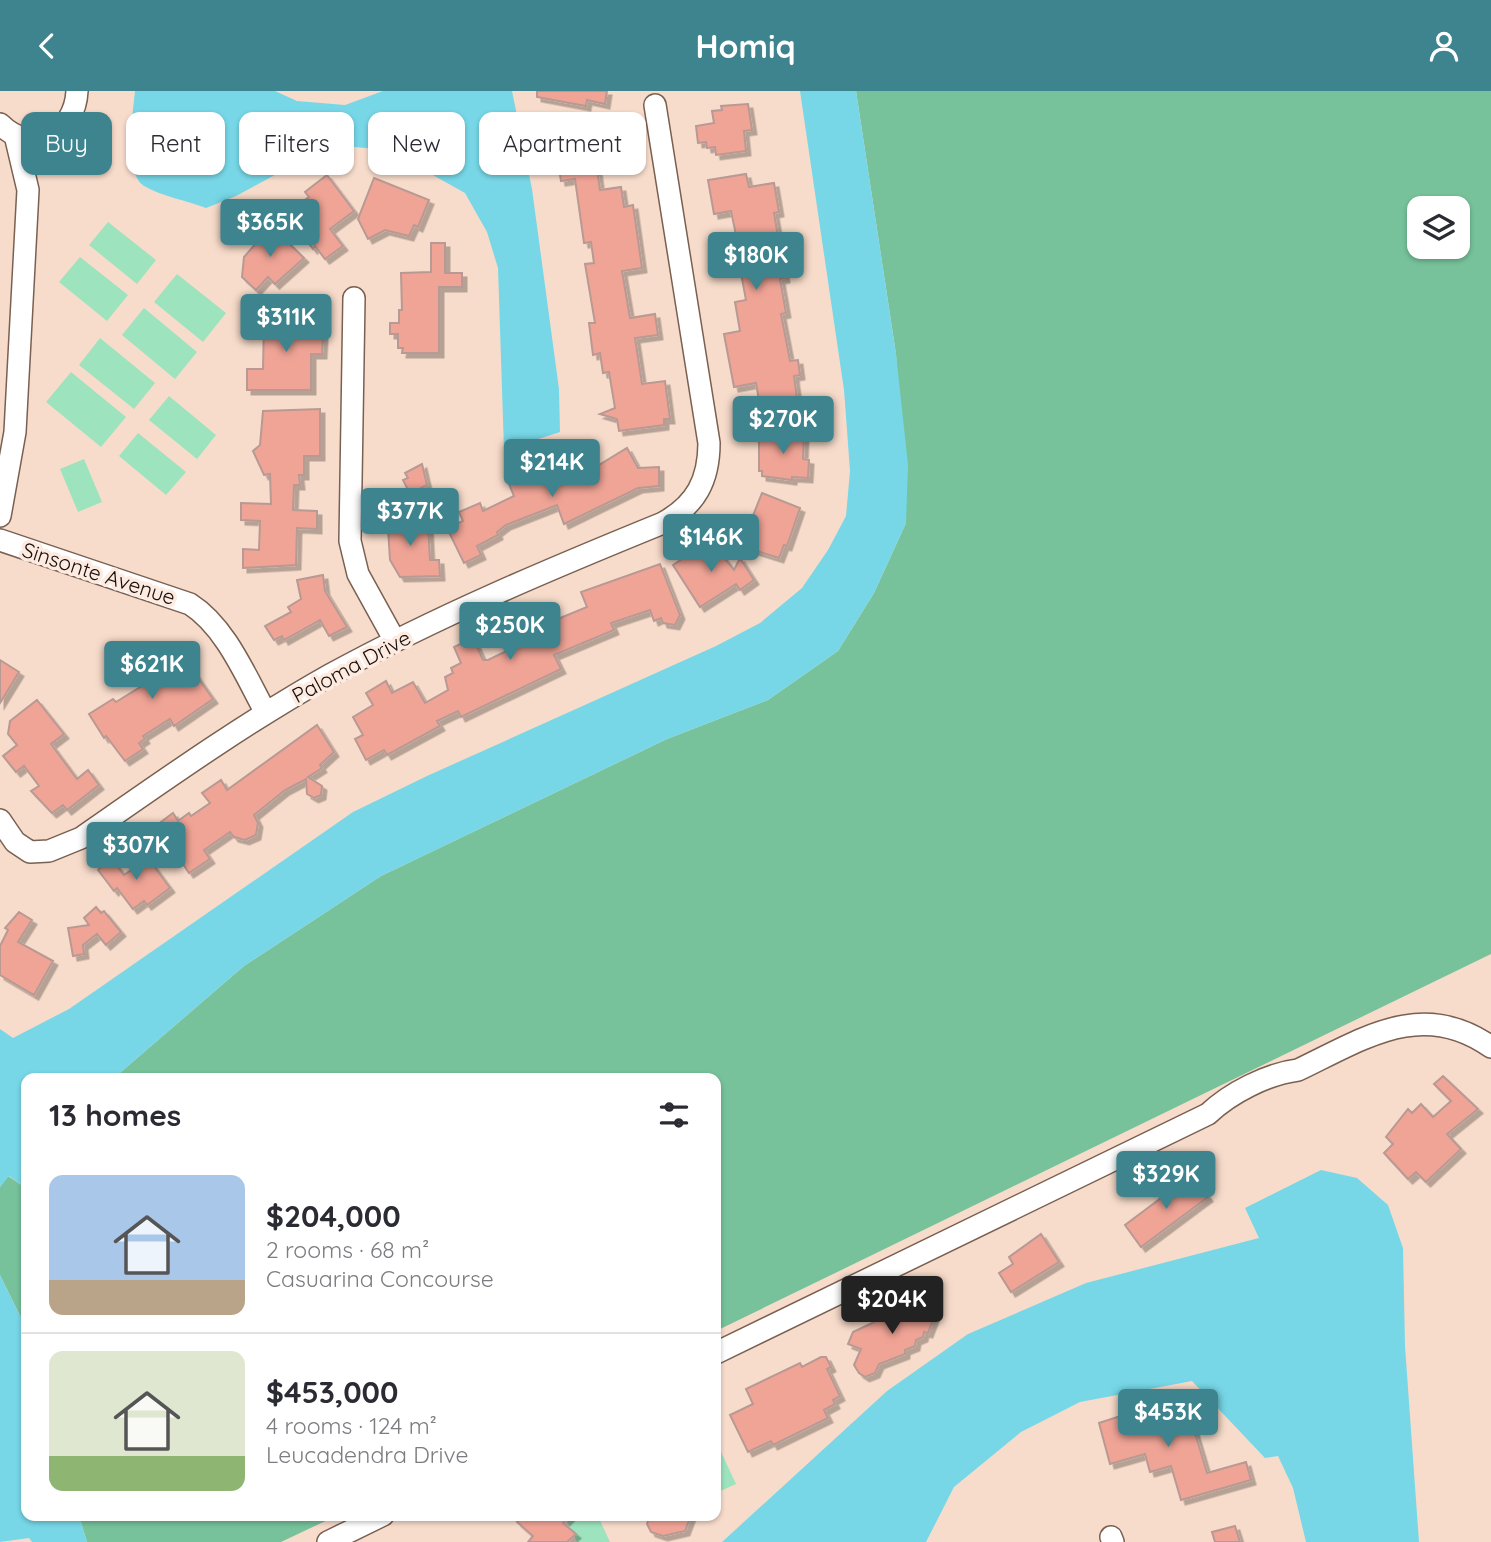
<!DOCTYPE html>
<meta charset="utf-8">
<style>
:root{--surface:#fff;--page:#f7f7f7;--text:#2b2b33;--muted:#7c7c81;--line:#e1e1e2;--accent:#3d848e}
body{margin:0;font-family:Quicksand,sans-serif;background:var(--page);color:var(--text);height:100vh;display:flex;flex-direction:column;font-size:26px;white-space:nowrap}
*{box-sizing:border-box;margin:0}
p{font-size:23px;color:var(--muted)}
.icon{flex:none;width:38px;height:38px;fill:none;stroke:currentColor;stroke-width:2;stroke-linecap:round;stroke-linejoin:round}
.map{position:relative;flex:1;overflow:hidden}
.sheet{position:absolute;left:21px;top:982px;width:700px;height:448px;display:flex;flex-direction:column;background:var(--surface);border-radius:14px;box-shadow:0 2px 5px #0004}
.sheet>*{flex:none}
.banner{position:absolute;left:21px;top:21px;width:700px;height:63px;display:flex;gap:14px}
.controls{position:absolute;left:1407px;top:105px;display:grid;gap:14px}
.controls a{display:grid;place-items:center;width:63px;height:63px;border-radius:14px;background:var(--surface);box-shadow:0 2px 5px #0004;font-size:35px}
.price{position:absolute;translate:-50% -60px;padding:0 16px;border-radius:7px;background:var(--accent);color:#fff;font-size:23px;line-height:46px;filter:drop-shadow(0 2px 4px #0008)}
.price::after{content:'';position:absolute;left:50%;top:42px;width:21px;height:16px;margin-left:-10px;background:inherit;clip-path:polygon(0 0,100% 0,50% 100%)}
.price.current{background:#222;color:#fff}
ul{padding:0;list-style:none}
li{display:flex;align-items:center;gap:21px;height:175px;padding:0 28px}
li+li{border-top:2px solid var(--line)}
li span{display:grid;place-items:center;flex:none;width:196px;height:140px;border-radius:14px;color:#555}
li>.icon{margin-inline-start:auto}
span .icon{width:84px;height:84px;fill:#fffc;stroke-width:1}
li b{font-size:30px}
h2{display:flex;justify-content:space-between;align-items:center;height:84px;padding:0 28px;font-size:30px}
.pill{padding:0 24px;border-radius:14px;background:var(--surface);box-shadow:0 2px 5px #0004;font-size:24px;line-height:63px}
.pill.current{background:var(--accent);color:#fff}
header{display:flex;justify-content:space-between;align-items:center;height:91px;padding:0 28px;background:var(--accent);color:#fff;font-size:32px;font-weight:700}
.map>svg:first-child{display:block}
.green{fill:#9de3bd}
.forest{fill:#77c29b;fill-rule:evenodd}
.water{fill:#77d7e7}
.building{fill:#f0a496;stroke:#b89993;stroke-width:2;filter:url(#shadow)}
.lines{fill:none;stroke-linecap:round;stroke-linejoin:round}
.minor-casing{stroke:#796051;stroke-width:24}
.minor{stroke:#fff;stroke-width:21}
.labels{text-anchor:middle;dominant-baseline:central;stroke-width:7;stroke-linejoin:round;paint-order:stroke}
.street-label{font-size:21px;fill:#170e08;stroke:#fdebe1}
</style>
<header><svg class="icon" aria-label="back" viewBox="0 0 24 24"><path d="M15 5l-7 7 7 7"/></svg>Homiq<svg class="icon" aria-label="person" viewBox="0 0 24 24"><circle cx="12" cy="8" r="4"/><path d="M4 21q1-7 8-7t8 7"/></svg></header>
<div class="map">
<svg width="1491" height="1451" viewBox="0 0 1491 1451">
<defs>
<filter id="shadow"><feDropShadow dx="4.5" dy="4.5" stdDeviation="0" flood-color="#0004"/></filter>
</defs>
<rect width="100%" height="100%" fill="#f8dccb"/>
<!-- green -->
<path class="green" d="M108 131 156 169 137 193 89 154Z
M80 166 128 204 107 230 59 191Z
M177 183 226 222 203 251 154 211Z
M144 217 197 261 175 288 122 244Z
M100 247 155 292 134 318 79 274Z
M71 281 126 326 101 356 46 311Z
M169 305 216 344 197 368 149 329Z
M138 342 186 381 166 404 119 365Z
M84 368 102 411 78 421 60 378Z
M716 1350 736 1393 716 1402Z
M565 1425H598L610 1451H577Z"/>
<!-- forest -->
<path class="forest" d="M856 0H1491V863L716 1240V987H114L244 875 381 785 667 648 768 609 838 560 874 502 906 432 896 263ZM1419 117H1458V156H1419Z
M8 1085 26 1097V1237L0 1184V1096Z
M79 1425H336L281 1451H87Z"/>
<!-- water -->
<path class="water" d="M135 0H275L297 10 345 14 383 0H512L532 98 559 298 560 341 504 359 498 177 487 141 465 102 388 59 354 56 314 63 236 105 206 117C188 110 161 105 144 95 123 81 133 22 135 0Z
M800 0H856L896 263 908 374 906 432 874 502 838 560 768 609 667 648 381 785 244 875 114 987H26V1097L9 1085 0 1096V938L13 947 69 918 353 721 427 685 716 555 760 532 802 497 828 459 846 425 850 380 844 299Z
M1321 1079 1357 1087 1388 1114 1403 1157 1405 1255 1419 1451H1306L1293 1397 1278 1365 1265 1367 1192 1290 1080 1311 1021 1341 954 1396 926 1451H722L887 1300 968 1243 1086 1192 1259 1147 1245 1117Z
M0 1184 26 1237V1424L79 1425 87 1451H32L29 1447 0 1451Z"/>
<!-- building -->
<path class="building" d="M537 0H607L605 13 587 9 586 15 537 6Z
M748 13 752 39 744 40 746 60 716 64 715 56 707 57 706 51 698 52 696 35 714 32 712 20 722 19 721 15Z
M612 31 615 52 594 57 600 99 621 96 624 116 633 114 642 177 622 180 630 227 655 223 658 244 635 247 642 293 665 290 670 328H664V334L619 340 617 328 600 323 615 317 609 281 603 282 600 262 593 264 589 232H595L585 173 594 172 591 151 584 152 575 88 561 90 553 41Z
M746 83 749 96 774 92 779 121 774 122 785 187 780 188 786 222 781 223 790 270 798 269 800 284 794 285 798 315 761 321 756 292 734 296 724 243 740 240 735 211 746 209 738 166 713 170 710 149 736 144 731 120 714 123 708 89Z
M327 84 354 120 330 138 343 155 325 168 315 155 313 158 286 122 309 106 305 101Z
M374 87 429 109 418 136 414 134 409 145 385 139 368 148 358 128Z
M271 135 304 167 275 193 268 186 256 199 242 186 244 166Z
M431 152H445V182H462V196H439V262H402L403 257H398V243H390V232H399V219H402L401 182 431 181Z
M291 213H305L304 240 323 244 322 263H311V299H247V278H263L264 232H270V227L281 228V220L291 221Z
M320 318V365H304V384H299L300 394H294L293 419 317 420V438L297 437 296 474 243 477V458L259 459 260 430 241 429V412L271 413 270 383 264 384 253 360 260 354 263 320Z
M772 341 804 343 803 368 809 369 808 387 792 386V389L762 385V380H759V343Z
M627 357 638 377 659 376V395L638 397 564 433 557 414 506 434 497 441 498 444 477 455 481 464 464 472 447 437 463 430 459 421 480 412 483 420 514 405 509 393 558 373 561 381 566 379 571 391Z
M422 373 427 394 410 403 403 389 408 387 405 382Z
M762 402 800 417 787 455 784 454 779 467 744 456 749 443 746 442Z
M404 420V430L414 429V434L428 433 430 469H439L440 485 400 486 390 469 387 421Z
M708 451 711 456 714 454 734 479 740 467 754 489 740 499 736 493 700 516 673 474Z
M660 473 680 524 675 534 663 532 661 527 654 530 650 519 611 532 614 539 554 564 561 578 461 626 458 620 437 630 440 635 387 664 384 659 366 669 355 648 363 644 353 626 373 614 366 602 386 590 392 602 413 591 425 612 448 599 445 586 453 582 451 577 461 572 454 556 473 547 483 569H488L517 555 513 549 524 544 514 523 531 515 541 535 587 516 581 501Z
M323 484 325 500 347 536 329 545 320 529 284 549 282 545 274 549 265 535 291 521 288 516 301 508 297 489Z
M181 554 193 571 189 574 213 608 174 635 170 628 143 645 145 648 139 652 143 658 125 670 106 645 104 647 89 623 113 608 116 611 145 593 131 572 149 560 156 571Z
M0 569 19 581 0 612Z
M37 609 64 643 51 653 77 688 88 679 99 694 67 719 63 714 52 722 31 700 39 695 24 675 16 681 3 665 17 654 8 643 10 630Z
M317 634 334 661 320 674 322 677 308 686 322 695 321 704 314 707 307 703 306 688 285 699 254 724 258 732 256 744 245 749 234 746 230 741 204 759 210 768 189 782 157 734 173 722 178 730 189 722 191 725 210 712 202 702 221 689 227 699Z
M148 767 170 797 147 814 144 810 133 818 117 797 114 800 98 779 112 768 124 784Z
M96 816 101 822 104 820 121 841 106 854 97 843 83 854 84 863 73 865 68 837 89 834 84 827Z
M19 821 32 829 18 851 53 870 34 904 0 884V855L8 839 5 837Z
M1443 985 1478 1018 1447 1043 1461 1058 1426 1091 1416 1081 1408 1088 1384 1062 1393 1053 1386 1046 1408 1018 1412 1022 1421 1013 1433 1026 1451 1010 1434 993Z
M1192 1084 1208 1106 1141 1156 1125 1134Z
M1041 1143 1059 1171 1011 1201 999 1182 1013 1173 1009 1166Z
M929 1205 936 1221 928 1242 924 1241 923 1246 916 1249 915 1255 905 1259V1263L879 1273 875 1282 865 1286 859 1282 854 1274 861 1258 848 1253 853 1241Z
M821 1266H826L831 1276 827 1278 840 1305 833 1309 835 1313 824 1319 828 1327 773 1354 771 1350 748 1361 730 1324 753 1313 746 1298 800 1272 802 1276Z
M1158 1313 1161 1322 1187 1315 1207 1382 1246 1371 1251 1389 1181 1409 1171 1375 1150 1381 1145 1363 1110 1373 1099 1332Z
M524 1424H571L563 1432 576 1443 567 1451H528L533 1445 517 1431Z
M650 1424H691L685 1440 663 1445 651 1441 647 1433Z
M1235 1435 1240 1451H1215L1212 1441Z"/>
<g class="lines">
<!-- minor casing -->
<g class="minor-casing">
<path id="minor" d="M0 33C32 65 75 43 77 0
M354 207 350 450 358 483 395 550
M0 425 15 341 28 99 15 44
M0 449 190 513C226 536 246 586 266 622
M0 729 15 751 30 761 49 760 81 747C163 690 243 633 330 584 438 525 550 478 663 432 696 414 709 389 709 352L655 14
M716 1262 1208 1023C1230 1002 1267 983 1298 979 1363 948 1422 907 1491 956
M1111 1446 1113 1451
M328 1451 383 1424"/>
</g>
<!-- minor -->
<use href="#minor" class="minor"/>
</g>
<g class="labels">
<!-- street labels -->
<g class="street-label">
<text transform="translate(99 482) rotate(18)">Sinsonte Avenue</text>
<text transform="translate(351 575) rotate(-28)">Paloma Drive</text>
</g>
</g>
</svg>
<div class="controls">
<a><svg class="icon" aria-label="layers" viewBox="0 0 24 24"><path d="M12 4l9 5-9 5-9-5zM3 14l9 5 9-5"/></svg></a>
</div>
<b class="price" style="left:270px;top:168px">$365K</b>
<b class="price" style="left:756px;top:201px">$180K</b>
<b class="price" style="left:286px;top:263px">$311K</b>
<b class="price" style="left:783px;top:365px">$270K</b>
<b class="price" style="left:552px;top:408px">$214K</b>
<b class="price" style="left:410px;top:457px">$377K</b>
<b class="price" style="left:711px;top:483px">$146K</b>
<b class="price" style="left:510px;top:571px">$250K</b>
<b class="price" style="left:152px;top:610px">$621K</b>
<b class="price" style="left:136px;top:791px">$307K</b>
<b class="price" style="left:1166px;top:1120px">$329K</b>
<b class="price current" style="left:892px;top:1245px">$204K</b>
<b class="price" style="left:1168px;top:1358px">$453K</b>
<div class="banner">
<a class="pill current">Buy</a>
<a class="pill">Rent</a>
<a class="pill">Filters</a>
<a class="pill">New</a>
<a class="pill">Apartment</a>
</div>
<section class="sheet">
<h2>13 homes<svg class="icon" aria-label="filters" viewBox="0 0 24 24"><path d="M4 7h16M4 17h16"/><circle cx="9" cy="7" r="2"/><circle cx="15" cy="17" r="2"/></svg></h2>
<ul>
<li><span style="background:linear-gradient(#a9c7e8 75%,#b9a48a 0)"><svg class="icon" aria-label="home" viewBox="0 0 24 24"><path d="M3 11l9-7 9 7M6 9v11h12V9"/></svg></span><div><b>$204,000</b><p>2 rooms · 68 m²</p><p>Casuarina Concourse</p></div></li>
<li><span style="background:linear-gradient(#dfe7d0 75%,#8fb573 0)"><svg class="icon" aria-label="home" viewBox="0 0 24 24"><path d="M3 11l9-7 9 7M6 9v11h12V9"/></svg></span><div><b>$453,000</b><p>4 rooms · 124 m²</p><p>Leucadendra Drive</p></div></li>
</ul>
</section>
</div>
